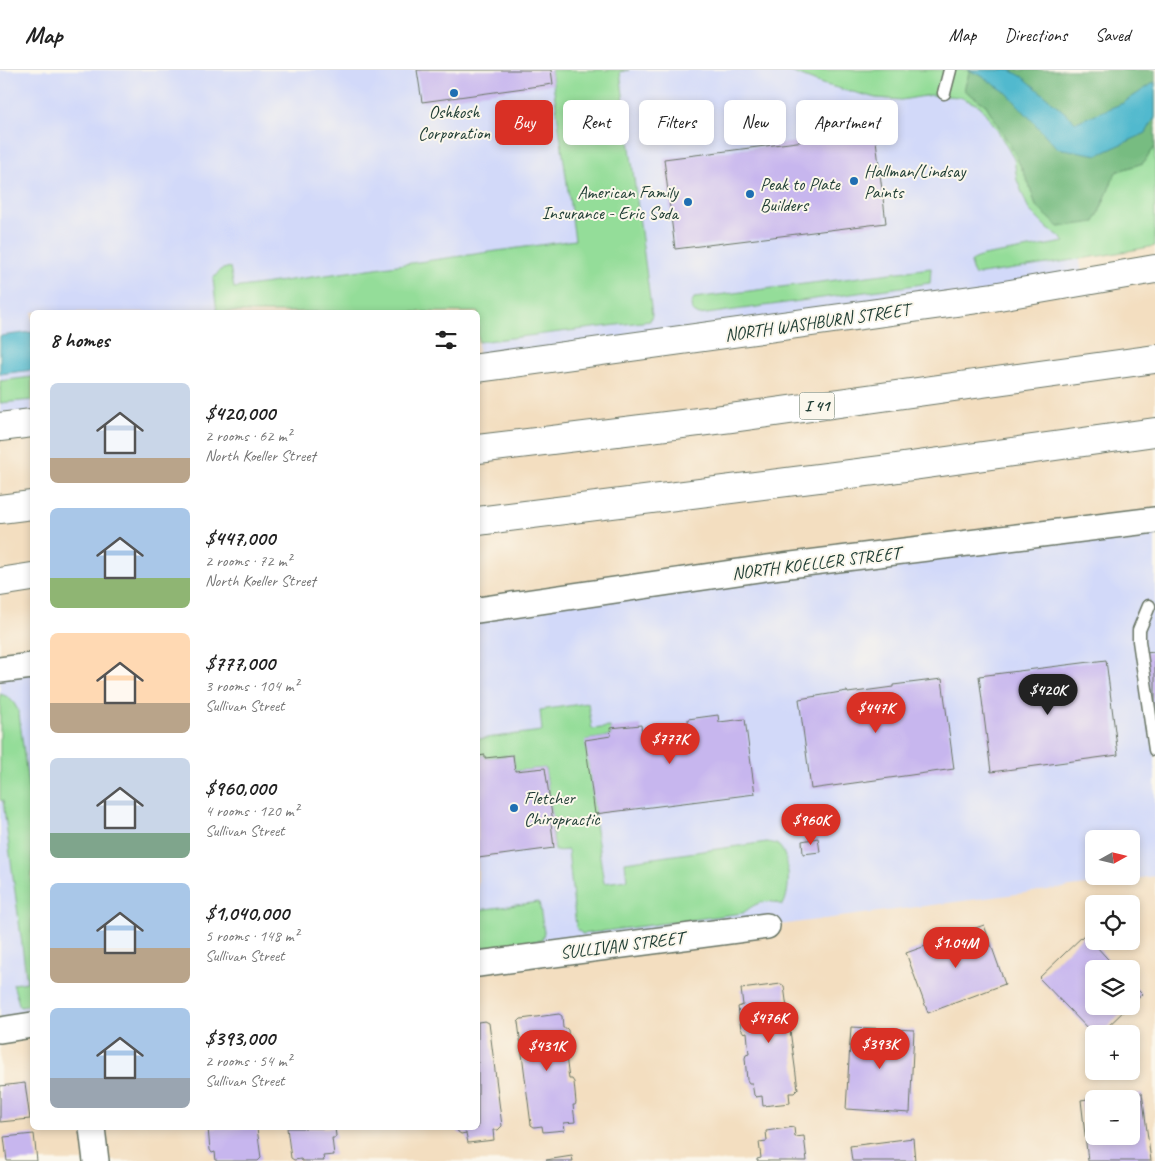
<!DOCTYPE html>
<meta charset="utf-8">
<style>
:root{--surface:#fff;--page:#f2f2f2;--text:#222;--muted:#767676;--line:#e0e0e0;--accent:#d93025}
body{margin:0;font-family:Caveat,sans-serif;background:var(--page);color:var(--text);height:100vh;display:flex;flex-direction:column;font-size:19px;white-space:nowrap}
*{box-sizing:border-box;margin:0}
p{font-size:16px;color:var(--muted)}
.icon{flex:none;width:28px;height:28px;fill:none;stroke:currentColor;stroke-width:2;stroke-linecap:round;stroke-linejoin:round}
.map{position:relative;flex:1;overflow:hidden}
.details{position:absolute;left:30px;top:240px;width:450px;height:820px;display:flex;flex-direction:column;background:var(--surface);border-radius:8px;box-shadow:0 2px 8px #0003}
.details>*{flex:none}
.hud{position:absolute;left:495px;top:30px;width:475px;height:45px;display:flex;gap:10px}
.needle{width:32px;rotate:82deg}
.controls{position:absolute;left:1085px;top:760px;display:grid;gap:10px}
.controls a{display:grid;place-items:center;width:55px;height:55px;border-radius:8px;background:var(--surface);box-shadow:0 2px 8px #0003;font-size:25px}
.price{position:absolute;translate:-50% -42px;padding:0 11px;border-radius:18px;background:var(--accent);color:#fff;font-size:16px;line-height:32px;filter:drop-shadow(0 1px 2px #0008)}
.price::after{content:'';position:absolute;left:50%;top:30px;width:15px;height:11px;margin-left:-8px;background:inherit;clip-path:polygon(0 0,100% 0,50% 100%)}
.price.selected{background:#222;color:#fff}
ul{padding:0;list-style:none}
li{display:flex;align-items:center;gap:15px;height:125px;padding:0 20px}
li span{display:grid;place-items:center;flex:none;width:140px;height:100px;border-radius:8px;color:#555}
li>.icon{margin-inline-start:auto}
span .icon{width:60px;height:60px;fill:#fffc;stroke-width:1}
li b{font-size:21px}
h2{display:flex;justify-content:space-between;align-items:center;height:60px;padding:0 20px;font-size:21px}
.pill{padding:0 18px;border-radius:8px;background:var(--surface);box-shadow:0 2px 8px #0003;font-size:18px;line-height:45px}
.pill.selected{background:var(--accent);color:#fff}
header{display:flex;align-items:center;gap:30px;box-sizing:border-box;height:70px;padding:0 25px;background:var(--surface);border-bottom:1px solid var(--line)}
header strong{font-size:24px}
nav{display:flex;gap:28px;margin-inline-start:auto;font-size:18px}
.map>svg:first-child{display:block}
.built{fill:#d2d9f9;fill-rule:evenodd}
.green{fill:#94dd99;stroke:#5a8d66}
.forest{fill:#77bc81;stroke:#4b7c5a}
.water{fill:#51b9ce;stroke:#387b81}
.building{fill:#c7b6ee}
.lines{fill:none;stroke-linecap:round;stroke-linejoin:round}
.lane-casing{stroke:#697565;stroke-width:15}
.street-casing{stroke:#697565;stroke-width:28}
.secondary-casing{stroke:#697565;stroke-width:30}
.highway-casing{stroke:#697565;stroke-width:30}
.lane{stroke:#fff;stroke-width:12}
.street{stroke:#fff;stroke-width:25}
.secondary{stroke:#fff;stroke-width:28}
.highway{stroke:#fff;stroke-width:28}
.poi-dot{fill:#1f6fb2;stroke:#fbf7ec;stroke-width:2}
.labels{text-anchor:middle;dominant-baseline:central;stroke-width:4;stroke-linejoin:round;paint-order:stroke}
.shield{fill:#fbf7ec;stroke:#61756b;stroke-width:1}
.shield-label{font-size:16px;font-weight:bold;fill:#1f3d34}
.poi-label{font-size:18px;fill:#1f3d34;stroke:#fbf7ec;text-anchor:start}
.street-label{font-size:18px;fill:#1f3d34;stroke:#fbf7ec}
</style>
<header>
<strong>Map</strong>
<nav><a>Map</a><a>Directions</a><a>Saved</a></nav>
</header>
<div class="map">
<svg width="1155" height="1091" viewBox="0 0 1155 1091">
<rect width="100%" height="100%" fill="#fbf7ec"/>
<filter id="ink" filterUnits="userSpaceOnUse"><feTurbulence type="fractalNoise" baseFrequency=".02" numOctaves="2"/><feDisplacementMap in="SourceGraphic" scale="10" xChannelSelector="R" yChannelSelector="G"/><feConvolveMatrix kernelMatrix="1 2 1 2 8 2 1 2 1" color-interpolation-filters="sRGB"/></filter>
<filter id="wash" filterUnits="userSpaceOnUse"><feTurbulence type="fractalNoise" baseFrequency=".0096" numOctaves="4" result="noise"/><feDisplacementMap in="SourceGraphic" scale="20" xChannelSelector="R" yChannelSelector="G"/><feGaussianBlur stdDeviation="1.12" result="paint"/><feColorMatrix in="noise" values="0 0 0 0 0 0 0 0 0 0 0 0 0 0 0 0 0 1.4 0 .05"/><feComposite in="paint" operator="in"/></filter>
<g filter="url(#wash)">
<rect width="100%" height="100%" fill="#f3dec0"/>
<!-- built -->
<path class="built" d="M0 0H1052L1083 212 478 298V242H32V353L0 357Z
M1155 450V806L478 894V540ZM1094 769H1131V806H1094Z
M32 596V955L0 960V600Z"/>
<!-- green -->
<path class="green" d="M551 0H629L620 2 652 245 650 251 478 272V242H217L213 209 220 200 230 197 234 218 575 170Z
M786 0H970L964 20 986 35 1015 84 1029 114 1036 136 1095 152 1116 101 1143 93 1155 77V176L1106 185 975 205 972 200 971 193 974 189 983 186 1065 172 1058 165 1048 159 1029 140 1017 110 1014 89 996 58 980 36 960 27 931 25 901 30 876 28 822 14Z
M931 198 930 213 699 245 692 241 691 235 694 228Z
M32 307V330L0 333V311Z
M0 624C10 626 16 634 19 644L32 747V935L20 937 13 914 27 912 3 731 0 730Z
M588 633 592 659 610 657 611 666 586 670 595 744 594 747 604 813 627 810 625 792 767 772C772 773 776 773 779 776 790 787 791 821 783 835 766 828 757 832 743 843L582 864 576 857 568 780 555 781 551 752 553 751 545 698 515 701 513 685 485 688V685L478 686V669L542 661 540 640Z
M539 832 544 862 542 870 478 878V840Z"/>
<!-- forest -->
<path class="forest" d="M970 0H1155V77L1143 93 1116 102 1095 152 1059 157 1036 136 1029 114 1015 84 986 35 964 20Z"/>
<!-- water -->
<path class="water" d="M968 0H1010L1023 7 1076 52 1123 33 1155 12V47L1146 63 1098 85 1057 78 1007 23 980 5Z
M32 262V300L0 304V266Z"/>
<g id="blocks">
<!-- building -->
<path class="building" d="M417 0H551L553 14 422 32Z
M875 62 886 153 675 179 664 89Z
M1155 582V645L1145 583Z
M1106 590 1118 685 991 702 979 606Z
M942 609 954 699 811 719 799 629 847 621 848 623 893 617V615Z
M718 645 719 652 745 649 755 724 595 744 585 670 611 666 610 658 641 655 642 664 689 658 688 649Z
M485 685V688L513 685 515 701 545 698 553 752H551L554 778 478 788V686Z
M818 768 820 782 803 784 802 771Z
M984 855 1005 914 928 943 906 883Z
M1085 864 1117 899H1094V936H1129L1100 964H1094V965L1039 908Z
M1131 913 1142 924 1131 934Z
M781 914 784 916 798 1019 794 1023H789L790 1033 763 1036 762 1026 756 1027 754 1025 752 1013H749L747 1010 745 988 746 985 749 984 747 962 744 963 741 959 738 937 743 935 741 919Z
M559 944 562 946 563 958H566L568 960 570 983 569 986H566L569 1009H572L574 1012 576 1033 575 1035H573L575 1052 564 1053 565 1060 543 1062 542 1056 534 1057 531 1055 518 952 521 949Z
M485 951 489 953 502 1056 498 1060H493L494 1070 468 1073 466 1063 461 1064 458 1062 457 1058H478V952Z
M851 957 914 960 910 1043 846 1039Z
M25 1013 30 1049 0 1052V1016Z
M1142 1023 1151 1091H1088L1081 1030 1094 1028V1066H1131V1029L1101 1028Z
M794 1057 795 1067 804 1066 807 1091H757V1089L761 1088 759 1072 767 1071 766 1061Z
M208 1058H257L261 1088 258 1091H216L215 1082 212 1083 210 1080Z
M287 1058H335L336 1066 335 1068H332L334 1085 323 1086 324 1091H302L301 1089 294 1090 291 1088Z
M34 1064 37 1091H7L4 1067Z
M913 1068 915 1091H852L850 1076Z
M572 1086 573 1091H547L546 1090Z"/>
</g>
</g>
<g filter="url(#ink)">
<use href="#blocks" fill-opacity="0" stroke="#697565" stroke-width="1"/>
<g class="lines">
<!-- lane casing -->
<g class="lane-casing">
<path id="lane" d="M944 23 950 0
M1149 536 1139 560V571L1155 680"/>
</g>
<!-- street casing -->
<g class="street-casing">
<path id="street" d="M478 540 766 498 1155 450
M0 600 32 596
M478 894 767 856
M0 960 32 955
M92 1058 96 1091"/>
</g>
<!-- secondary casing -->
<g class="secondary-casing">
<path id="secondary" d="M478 298 993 227 1155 199
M0 357 32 353"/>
</g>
<!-- highway casing -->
<g class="highway-casing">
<path id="highway" d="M478 379 731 348 1155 289
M0 439 32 435
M478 451 890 399 1155 362
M0 512 32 507"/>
</g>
<!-- lane -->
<use href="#lane" class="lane"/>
<!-- street -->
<use href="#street" class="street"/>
<!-- secondary -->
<use href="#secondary" class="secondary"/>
<!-- highway -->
<use href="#highway" class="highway"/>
</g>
</g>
<!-- markers -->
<g class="poi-dot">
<circle cx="454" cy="23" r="5"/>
<circle cx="854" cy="111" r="5"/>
<circle cx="750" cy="124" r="5"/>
<circle cx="688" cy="132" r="5"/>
<circle cx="514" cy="738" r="5"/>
</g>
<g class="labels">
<!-- shield labels -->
<rect class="shield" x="799.5" y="322.5" width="35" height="27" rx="4"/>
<g class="shield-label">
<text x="817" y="336">I 41</text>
</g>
<!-- poi labels -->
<g class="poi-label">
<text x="454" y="42" text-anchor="middle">Oshkosh<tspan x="454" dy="21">Corporation</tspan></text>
<text x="864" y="101">Hallman/Lindsay<tspan x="864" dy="21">Paints</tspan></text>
<text x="760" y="114">Peak to Plate<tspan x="760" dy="21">Builders</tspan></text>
<text x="678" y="122" text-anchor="end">American Family<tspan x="678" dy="21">Insurance - Eric Soda</tspan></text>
<text x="524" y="728">Fletcher<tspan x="524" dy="21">Chiropractic</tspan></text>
</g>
<!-- street labels -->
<g class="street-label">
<text transform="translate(817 252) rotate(-8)">NORTH WASHBURN STREET</text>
<text transform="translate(816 493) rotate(-7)">NORTH KOELLER STREET</text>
<text transform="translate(622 875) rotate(-7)">SULLIVAN STREET</text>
</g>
</g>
</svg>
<div class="controls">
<a><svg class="needle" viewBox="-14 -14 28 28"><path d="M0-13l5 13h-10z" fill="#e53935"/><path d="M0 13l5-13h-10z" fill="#767676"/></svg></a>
<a><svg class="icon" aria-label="locate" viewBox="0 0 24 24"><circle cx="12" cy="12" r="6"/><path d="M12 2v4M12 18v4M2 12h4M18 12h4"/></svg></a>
<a><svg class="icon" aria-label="layers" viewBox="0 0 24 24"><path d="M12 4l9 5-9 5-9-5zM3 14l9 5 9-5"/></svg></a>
<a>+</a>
<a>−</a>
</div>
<b class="price selected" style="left:1048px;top:646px">$420K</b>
<b class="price" style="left:876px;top:664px">$447K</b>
<b class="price" style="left:670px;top:695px">$777K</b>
<b class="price" style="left:811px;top:776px">$960K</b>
<b class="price" style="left:956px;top:899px">$1.04M</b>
<b class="price" style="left:769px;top:974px">$476K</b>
<b class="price" style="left:880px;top:1000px">$393K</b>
<b class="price" style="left:547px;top:1002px">$431K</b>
<div class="hud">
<a class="pill selected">Buy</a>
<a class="pill">Rent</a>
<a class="pill">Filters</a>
<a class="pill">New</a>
<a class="pill">Apartment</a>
</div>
<section class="details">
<h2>8 homes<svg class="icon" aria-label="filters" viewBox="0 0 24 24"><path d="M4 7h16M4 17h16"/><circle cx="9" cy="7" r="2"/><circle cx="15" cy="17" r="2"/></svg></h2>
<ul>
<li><span style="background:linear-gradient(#c9d6e8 75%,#b9a48a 0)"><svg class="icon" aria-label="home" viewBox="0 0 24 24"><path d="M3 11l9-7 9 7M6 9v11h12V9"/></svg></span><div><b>$420,000</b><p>2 rooms · 62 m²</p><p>North Koeller Street</p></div></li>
<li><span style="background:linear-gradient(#a9c7e8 70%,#8fb573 0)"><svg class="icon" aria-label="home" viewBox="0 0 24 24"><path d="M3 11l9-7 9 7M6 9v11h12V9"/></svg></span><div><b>$447,000</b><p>2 rooms · 72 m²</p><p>North Koeller Street</p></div></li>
<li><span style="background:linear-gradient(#ffd9b3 70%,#b9a48a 0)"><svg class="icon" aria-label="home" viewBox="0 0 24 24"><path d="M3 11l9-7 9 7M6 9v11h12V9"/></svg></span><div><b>$777,000</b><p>3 rooms · 104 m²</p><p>Sullivan Street</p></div></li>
<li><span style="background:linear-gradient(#c9d6e8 75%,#7fa58c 0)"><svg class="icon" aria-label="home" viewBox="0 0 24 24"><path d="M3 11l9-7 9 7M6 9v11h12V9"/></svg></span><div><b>$960,000</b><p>4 rooms · 120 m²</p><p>Sullivan Street</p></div></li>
<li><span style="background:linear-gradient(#a9c7e8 65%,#b9a48a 0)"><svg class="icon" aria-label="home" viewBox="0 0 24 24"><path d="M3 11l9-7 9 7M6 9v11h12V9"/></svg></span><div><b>$1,040,000</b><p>5 rooms · 148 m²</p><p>Sullivan Street</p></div></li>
<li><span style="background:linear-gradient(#a9c7e8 70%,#9aa5b1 0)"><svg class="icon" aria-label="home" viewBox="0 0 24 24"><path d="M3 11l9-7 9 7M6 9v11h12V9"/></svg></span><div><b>$393,000</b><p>2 rooms · 54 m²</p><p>Sullivan Street</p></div></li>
</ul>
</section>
</div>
